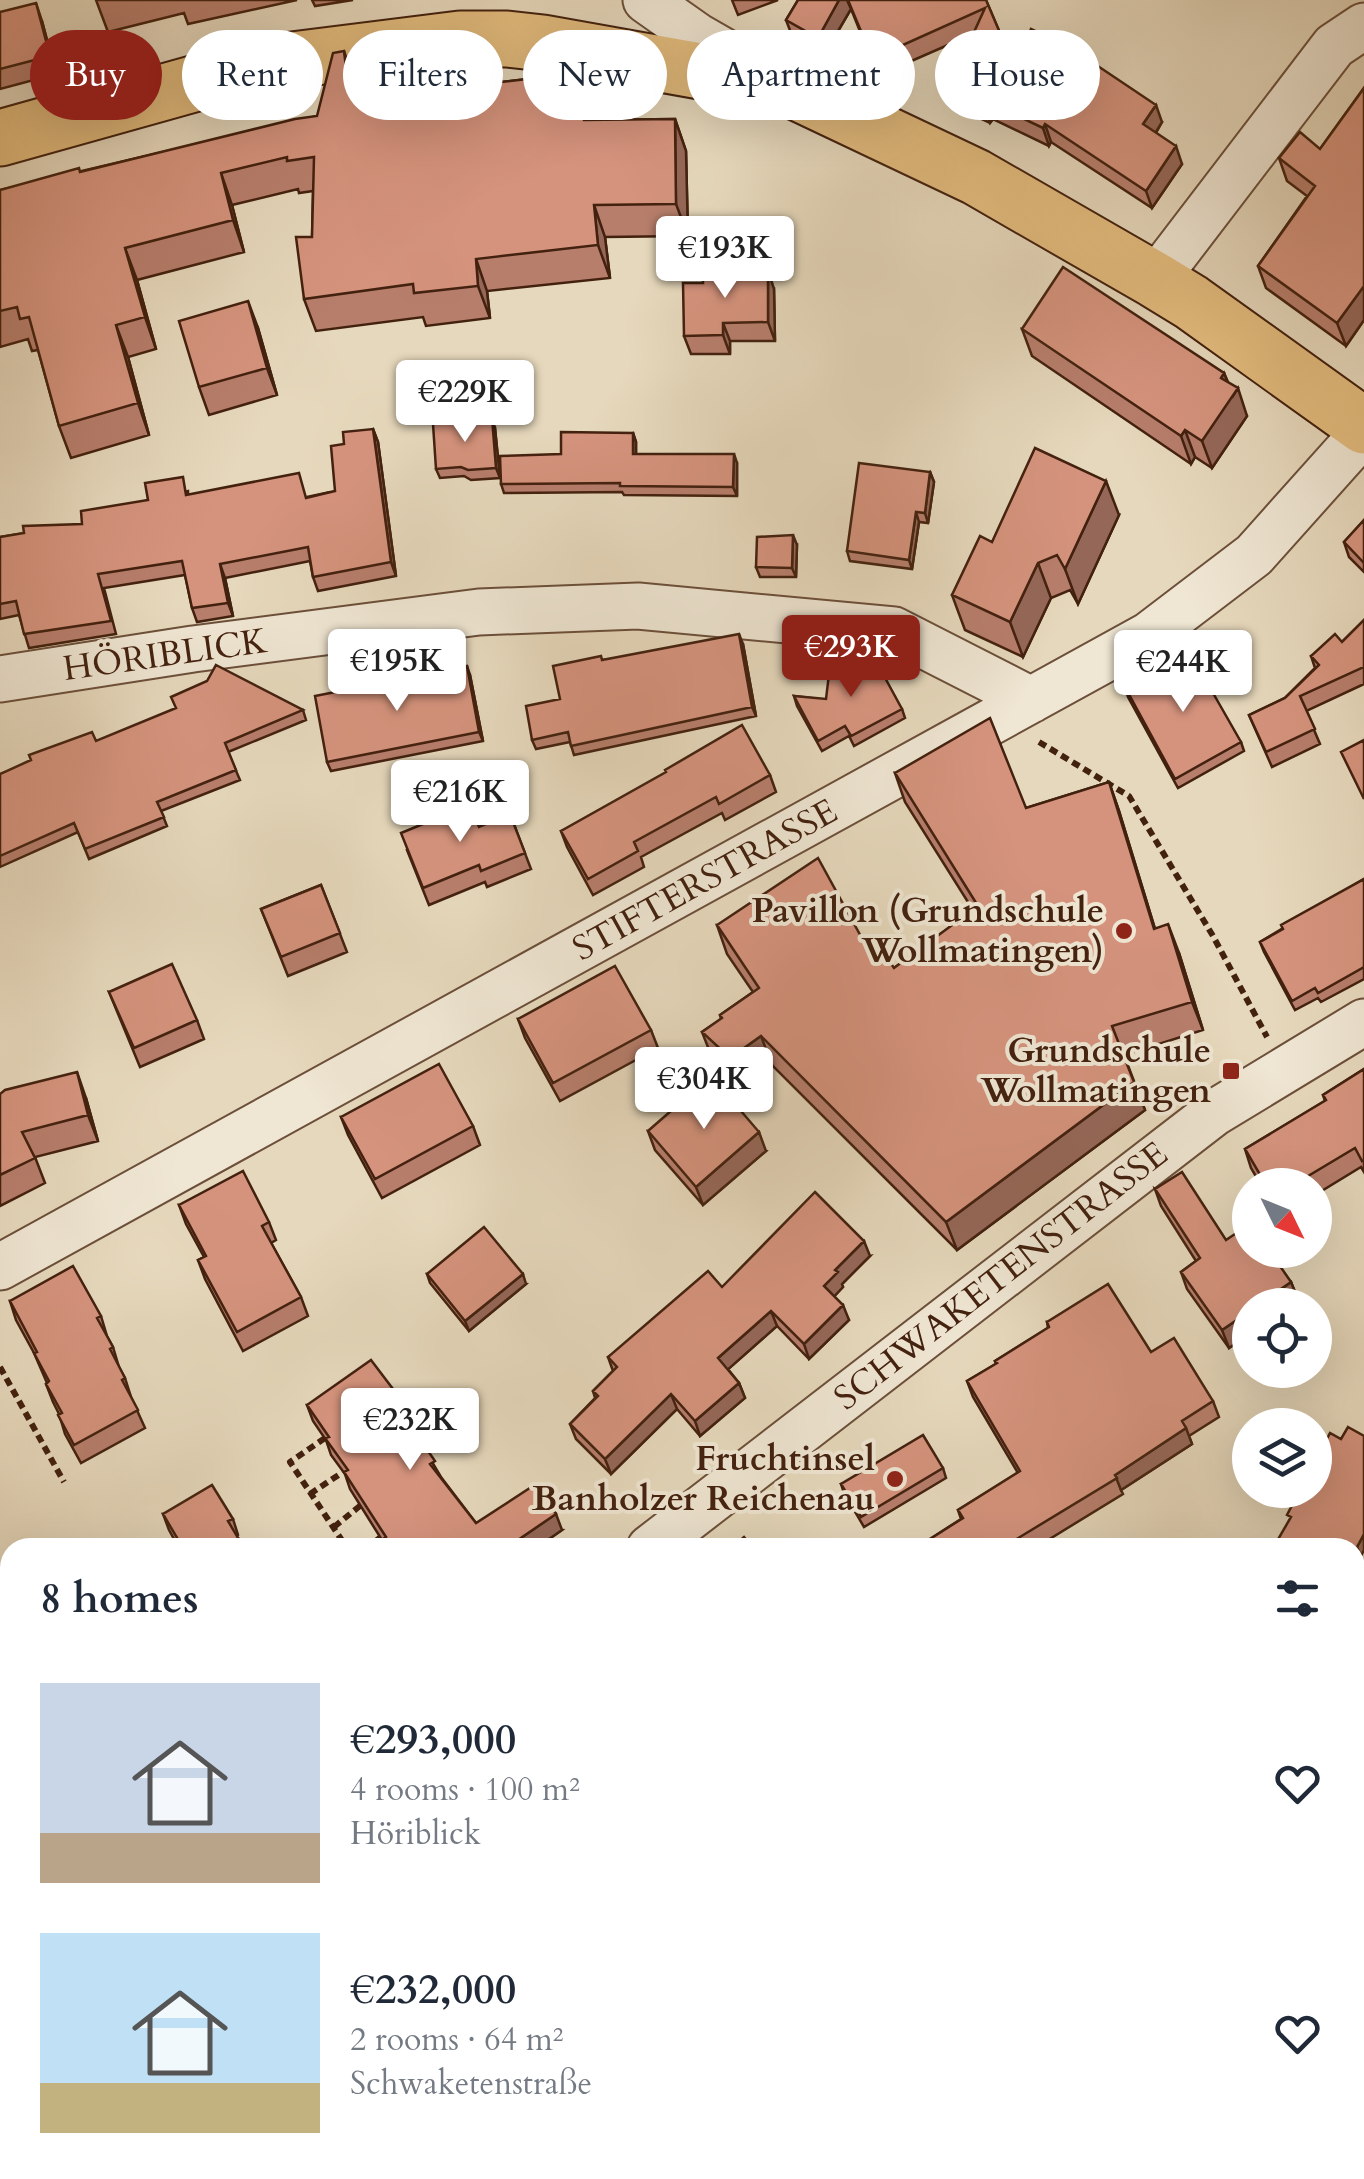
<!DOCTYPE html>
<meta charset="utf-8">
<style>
:root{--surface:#fff;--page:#f6f6f7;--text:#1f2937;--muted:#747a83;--accent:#8f2418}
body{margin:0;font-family:Cardo,serif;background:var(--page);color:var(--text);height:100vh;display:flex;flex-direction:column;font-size:38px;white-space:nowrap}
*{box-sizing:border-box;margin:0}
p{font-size:32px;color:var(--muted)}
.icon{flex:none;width:55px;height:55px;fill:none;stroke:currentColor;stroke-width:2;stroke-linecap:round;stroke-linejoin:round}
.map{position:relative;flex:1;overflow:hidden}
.drawer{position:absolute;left:0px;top:1538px;width:1365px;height:642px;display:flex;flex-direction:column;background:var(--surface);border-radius:30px 30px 0 0;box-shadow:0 10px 40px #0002}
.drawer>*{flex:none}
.hud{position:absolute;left:30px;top:30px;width:1305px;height:90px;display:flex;gap:20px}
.needle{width:65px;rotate:133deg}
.controls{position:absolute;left:1232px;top:1168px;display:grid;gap:20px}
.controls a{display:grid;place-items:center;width:100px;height:100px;border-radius:50%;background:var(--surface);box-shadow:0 10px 40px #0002;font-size:50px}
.price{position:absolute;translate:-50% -85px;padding:0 22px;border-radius:10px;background:#fff;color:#222;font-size:32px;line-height:65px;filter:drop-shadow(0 2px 5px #0008)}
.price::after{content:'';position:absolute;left:50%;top:60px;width:30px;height:22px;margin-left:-15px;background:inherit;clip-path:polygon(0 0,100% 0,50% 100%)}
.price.selected{background:var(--accent);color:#fff}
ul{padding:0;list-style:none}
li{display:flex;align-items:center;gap:30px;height:250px;padding:0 40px}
li span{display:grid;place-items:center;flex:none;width:280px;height:200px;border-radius:0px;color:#555}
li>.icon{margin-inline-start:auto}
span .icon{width:120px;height:120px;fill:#fffc;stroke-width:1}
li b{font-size:42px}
h2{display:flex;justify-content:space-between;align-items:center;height:120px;padding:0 40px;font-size:42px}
.pill{padding:0 35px;border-radius:45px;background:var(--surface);box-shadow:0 10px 40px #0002;font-size:35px;line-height:90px}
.pill.selected{background:var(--accent);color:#fff}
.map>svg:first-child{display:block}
.green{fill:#b0c095;stroke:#7a7052;stroke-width:2.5}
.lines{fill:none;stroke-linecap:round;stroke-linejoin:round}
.stream{stroke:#787b76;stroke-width:12}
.minor-casing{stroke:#6c4f3a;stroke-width:49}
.major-casing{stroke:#43210f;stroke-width:59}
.path{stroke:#43210f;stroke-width:6;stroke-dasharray:8 5;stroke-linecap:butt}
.minor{stroke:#efe6d3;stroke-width:45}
.major{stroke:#e3bc7e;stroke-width:55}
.wall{fill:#b77e6c;stroke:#43210f;stroke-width:2.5}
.shaded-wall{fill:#956758;stroke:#43210f;stroke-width:2.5}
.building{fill:#d5937d;stroke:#43210f;stroke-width:2.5}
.poi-dot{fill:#8f2418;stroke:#efe6d3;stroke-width:4}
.labels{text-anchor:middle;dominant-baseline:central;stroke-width:8;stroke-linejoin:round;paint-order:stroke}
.street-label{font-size:35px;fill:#43210f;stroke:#efe6d3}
.poi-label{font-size:35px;font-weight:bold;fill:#43210f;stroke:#efe6d3;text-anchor:end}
</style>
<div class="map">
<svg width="1364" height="2179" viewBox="0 0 1364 2179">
<rect width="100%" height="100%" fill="#e6d8bc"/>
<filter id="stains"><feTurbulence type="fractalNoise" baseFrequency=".002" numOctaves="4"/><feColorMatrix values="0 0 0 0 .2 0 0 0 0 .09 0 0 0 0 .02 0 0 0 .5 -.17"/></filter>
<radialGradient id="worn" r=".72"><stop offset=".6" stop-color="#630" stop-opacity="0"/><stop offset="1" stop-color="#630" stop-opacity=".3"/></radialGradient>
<!-- green -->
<path class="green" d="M24 2170H802L809 2179H0V2173Z"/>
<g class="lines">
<!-- stream -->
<path class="stream" d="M100 2179 110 2170
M160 2179 165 2170"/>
<!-- minor casing -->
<g class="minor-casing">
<path id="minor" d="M646 0 697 36 765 75
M1155 280 1334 46 1364 26
M0 679 193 649 479 612 638 606 894 630 1031 700
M0 1267 1149 635 1254 555 1364 432
M650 1548 1214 1113 1364 1022
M1355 1656 1364 1638
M1355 1924 1364 1925
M0 2006 10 2000"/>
</g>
<!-- major casing -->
<g class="major-casing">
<path id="major" d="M0 138 268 63 460 39H507L543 43 784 86 976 177 1155 280 1191 302 1364 426"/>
</g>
<!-- path -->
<path class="path" d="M1039 742 1129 796 1213 936 1267 1037
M0 1367 64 1482
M325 1438 290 1462 347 1548
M310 1494 343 1472
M334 1527 361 1505
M366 1548 381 1537
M0 1680 10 1674
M0 1729 10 1723
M0 1742 10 1759
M1355 2107 1364 2094
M1153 2170 1165 2179
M912 2179 922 2170
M1309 2179 1313 2170"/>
<!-- minor -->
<use href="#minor" class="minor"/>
<!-- major -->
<use href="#major" class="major"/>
</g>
<!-- wall -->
<path class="wall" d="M96 0H297L188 24 184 13 108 32Z
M312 0H353L315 6Z
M732 0H778L738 15Z
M798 0H986L1014 66 1162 122 1156 133 1182 164 1152 208 1051 142 1049 146 993 119 990 123 954 106 948 89 973 34 900 66 896 56 874 66 851 9 824 55 793 38 786 20Z
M0 12 42 21 56 74 0 89Z
M579 73 591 105 593 120 675 119 686 151 688 236 605 237 610 278 487 291 490 318 426 326 423 317 316 331 304 299 312 237 313 191 299 193 298 189 232 205 244 252 137 280 156 349 128 357 149 435 71 458 59 426 38 350 32 351 28 339 0 347V190L317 116 355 84 356 91 457 80 459 87Z
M1364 88V320L1346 346 1266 288 1258 266 1307 196 1287 181 1279 158 1320 149Z
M774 289 775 341H730V354H691L684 336Z
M258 328 277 395 209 415 199 387Z
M1022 329 1224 373 1228 382 1247 416 1212 468 1195 457 1191 464 1032 356Z
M495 428 500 478 471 480 464 476 440 478 436 469Z
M373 429 378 442 396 576 318 591 313 577 310 561 225 578 233 616 197 622 192 608 185 575 104 588 116 634 29 648 19 615 0 619V537L82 524 148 500 188 491V494L307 497 335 491 344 444Z
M633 433 636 442V454L737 463V496L624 495 622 492 504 493 501 484 561 454Z
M930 472 934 482 928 523 919 522 912 569 850 561 847 551Z
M1119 515 1078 604 1070 590 1051 598 1023 657 965 630 952 595 992 542Z
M1364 520V572L1349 557 1344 542Z
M797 545 796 577H760L756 567Z
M1364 620V684L1306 711 1320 744 1272 767 1249 715 1285 698 1315 668 1311 656 1342 642Z
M743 644 756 716 574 755 570 742 536 749 532 740 560 699 603 660Z
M470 675 483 741 331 771 327 762Z
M1125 687 1241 742 1244 751 1178 788 1128 697Z
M794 696 902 709 905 718 854 746 849 736 822 751 797 706Z
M303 710 306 720 228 752 240 780 161 811 167 826 89 859 78 832 0 867V774L96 741Z
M895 773 1026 808 1109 782 1119 811 1155 929 1179 953 1203 1030 1124 1055 1145 1110 957 1250 772 1065 740 1086 713 1060 702 1032 721 1019 720 1015 753 992 727 954 717 925 869 951 894 968 973 910 905 802Z
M770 775 776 792 725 820 722 813 641 857 644 867 593 895 567 847 561 831Z
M510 814 531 869 487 887 485 882 429 905 407 850 479 827Z
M1364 879V979L1321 1002 1318 998 1295 1010 1264 952 1260 942Z
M321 885 347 952 288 976 261 909Z
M109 992 197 1020 204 1039 140 1067Z
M518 1019 651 1030 658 1048 560 1101 525 1038Z
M1364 1069V1172L1361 1167 1315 1195V1185H1261L1251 1168 1245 1149 1325 1101 1323 1095Z
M0 1094 86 1098 98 1141 35 1157 45 1183 0 1206Z
M341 1117 473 1126 480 1145 382 1198 348 1135Z
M648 1131 766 1151 703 1205 655 1150Z
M1155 1189 1226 1240 1291 1282 1298 1299 1229 1348 1187 1289 1181 1272 1196 1261 1161 1206Z
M179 1205 269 1222 276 1240 271 1243 301 1297 308 1316 243 1351 205 1279 198 1260 204 1257 186 1224Z
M870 1256 842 1284 843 1287 834 1296 849 1320 809 1359 777 1326 728 1369 739 1383 745 1398 700 1436 677 1409 611 1474 576 1439 570 1424 595 1398 593 1391 613 1371 608 1357 722 1287Z
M427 1274 526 1284 469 1331 430 1283Z
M10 1301 101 1316 107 1336 113 1347 119 1367 125 1378 131 1397 145 1428 81 1463 65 1434 59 1414 53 1402 46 1384 47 1383 34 1353 16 1320Z
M1047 1322 1151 1352 1213 1401 1219 1417 1189 1436 1192 1444 1121 1490 1123 1494 1035 1548H916L961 1519 958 1510 1018 1473 973 1397 967 1381 996 1364 995 1361 1048 1328Z
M307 1405 401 1410 441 1477 476 1523 562 1530 536 1548H387L350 1489 345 1474 331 1455 326 1440 313 1421Z
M943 1468 946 1478 864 1527 844 1493 841 1484Z
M163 1514 233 1519 238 1535 237 1536 244 1548H179L169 1530Z
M10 1620V1664L0 1647V1626Z
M1355 1773 1364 1774V1854L1355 1853Z
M10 1858V1917L0 1923V1864Z
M1364 2134V2179H1351L1347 2170H1355Z"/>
<!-- shaded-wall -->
<path class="shaded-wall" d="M839 0H847L851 9 824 55 818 38Z
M36 3 42 21 56 74 50 56Z
M344 51 355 84 361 124 349 92Z
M579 73 591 105 596 152 584 120Z
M986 101 993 119 990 123 984 106Z
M1156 105 1162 122 1150 142 1143 124Z
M675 119 686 151 688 236 676 204Z
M1045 124 1051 142 1049 146 1043 128Z
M1176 146 1182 164 1152 208 1146 191Z
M221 173 232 205 244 252 233 220Z
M594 205 605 237 610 278 598 245Z
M125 248 137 280 156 349 145 317Z
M476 259 487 291 490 318 478 286Z
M768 270 774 289 775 341 768 322Z
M1364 286V320L1346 346 1337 323Z
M248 301 258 328 277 395 267 368Z
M723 323 730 341V354L723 335Z
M116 325 128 357 149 435 138 403Z
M1224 373 1233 396 1238 388 1247 416 1212 468 1202 441 1221 378Z
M492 418 495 428 500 478 496 468Z
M373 429 378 442 396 576 391 562Z
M1185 430 1195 457 1191 464 1181 436Z
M633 433 636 442V464L633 454Z
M734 454 737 463V496L733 487Z
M930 472 934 482 928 523 925 513Z
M1106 481 1119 515 1078 604 1065 569Z
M916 512 919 522 912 569 909 560Z
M793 535 797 545 796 577 792 568Z
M1038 563 1051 598 1023 657 1010 622Z
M220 564 225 578 233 616 228 603Z
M739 634 743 644 756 716 752 707Z
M467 666 470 675 483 741 479 732Z
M1109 782 1119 811 1164 958 1154 929Z
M1168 924 1179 953 1203 1030 1192 1002Z
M761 1036 772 1065 740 1086 730 1058Z
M77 1072 86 1098 98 1141 88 1115Z
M1134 1082 1145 1110 957 1250 946 1222Z
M759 1132 766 1151 703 1205 696 1187Z
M864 1241 870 1256 842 1284 843 1287 830 1301 824 1286 835 1270Z
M523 1274 526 1284 469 1331 465 1321Z
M1291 1282 1298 1299 1289 1305H1258Z
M843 1305 849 1320 809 1359 804 1344Z
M771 1311 777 1326 724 1373 718 1358Z
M1250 1311V1333L1229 1348 1222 1330Z
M739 1383 745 1398 700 1436 695 1421Z
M396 1393 402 1409 391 1396Z
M671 1394 677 1409 611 1474 605 1459Z
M1186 1428 1192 1444 1121 1490 1115 1475Z
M556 1514 562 1530 536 1548H506Z
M1364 1534V1550L1361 1556 1357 1547Z
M1355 1546 1359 1555 1355 1563Z"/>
<!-- building -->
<path class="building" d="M798 0H839L818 38 786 20Z
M848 0H986L1014 66 1031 29 1071 48 1156 105 1143 124 1176 146 1146 191 1045 124 1043 128 986 101 984 106 948 89 985 8 894 49 890 39 868 48Z
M36 3 50 56 0 69V12Z
M344 51 349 92 457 80V87L579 73 584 120 675 119 676 204 594 205 598 245 476 259 478 286 414 293 413 284 304 299 296 237H312L314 157 287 161V157L221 173 233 220 125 248 145 317 116 325 138 403 59 426 29 317 20 319 17 307 0 311V190L79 168 80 172 295 119 317 116 333 53Z
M1364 88V286L1337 323 1258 266 1315 186 1279 158 1300 132 1320 149Z
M1063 267 1224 373 1221 378 1238 388 1202 441 1185 430 1181 436 1022 329Z
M703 269 768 270V322L723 323V335L684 336 683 283H703Z
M248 301 267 368 199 387 179 321Z
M492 418 496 468 468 470 461 467 436 469 433 424Z
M373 429 391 562 313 577 308 547 220 564 228 603 192 608 182 561 98 574 111 621 24 634 16 601 0 604V537L24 533 23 526 82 524 81 511 148 500 145 483 183 477 186 495 299 473 306 498 335 491 331 446 344 444 343 432Z
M561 432 633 433V454H734L733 487 620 486V483L501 484 500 456 561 454Z
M1035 448 1106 481 1065 569 1057 555 1038 563 1010 622 952 595 980 536 992 542Z
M859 463 930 472 925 513 916 512 909 560 847 551Z
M1364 520V563L1344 542Z
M793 535 792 568 756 567 757 537Z
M1364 620V667L1300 696 1315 729 1266 752 1249 715 1285 698 1319 665 1311 656 1335 634 1342 642Z
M739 634 752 707 571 746 568 732 532 740 526 706 560 699 553 666 601 656 602 660Z
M1189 651 1241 742 1175 779 1125 687Z
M871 652 902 709 851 736 845 726 818 741 794 696 826 699 829 674Z
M216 665 303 710 225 743 236 770 157 802 164 817 85 849 74 823 0 856V774L31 760 29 755 92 732 96 741 176 708 171 697 207 681Z
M467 666 479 732 327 762 315 696Z
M990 718 1026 808 1109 782 1154 929 1168 924 1192 1002 1112 1026 1134 1082 946 1222 761 1036 730 1058 702 1032 722 1018 720 1015 759 988 717 925 818 858 869 951 879 946 894 968 978 906 895 773Z
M742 725 770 775 719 804 716 797 634 842 638 851 588 879 561 831 666 772 665 770Z
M1364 740V799L1341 752Z
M469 805 479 827 510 814 525 853 481 871 479 865 423 888 401 833Z
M1364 879V967L1318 993 1315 988 1292 1001 1260 942 1283 929 1281 925Z
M321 885 340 933 281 957 261 909Z
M172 964 197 1020 134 1048 109 992Z
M615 966 651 1030 553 1083 518 1019Z
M439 1064 473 1126 375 1179 341 1117Z
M1364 1069V1160L1362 1161 1355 1148 1293 1185H1266L1245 1149 1326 1100 1323 1095Z
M77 1072 88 1115 22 1132 35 1158 0 1175V1094L5 1090Z
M711 1076 759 1132 696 1187 648 1131Z
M243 1171 269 1222 262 1226 301 1297 237 1332 198 1260 206 1256 179 1205Z
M1182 1172 1226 1240 1250 1224V1250H1269L1291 1282 1258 1305H1250V1311L1222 1330 1181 1272 1200 1258 1155 1189Z
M815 1192 864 1241 835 1270 838 1272 824 1286 843 1305 804 1344 771 1311 718 1358 739 1383 695 1421 671 1394 605 1459 570 1424 598 1396 593 1391 617 1367 608 1357 708 1271 722 1287Z
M484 1227 523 1274 465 1321 427 1274Z
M73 1266 101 1316 97 1318 113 1347 110 1349 125 1378 122 1380 138 1410 74 1445 58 1415 62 1413 46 1384 49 1381 34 1353 37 1352 10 1301Z
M1108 1284 1151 1352 1174 1338 1213 1401 1182 1421 1186 1428 1115 1475 1117 1478 1015 1540 1019 1548H916L963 1518 958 1510 1020 1471 967 1381 997 1363 995 1361 1049 1327 1047 1322Z
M371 1360 396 1393 391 1396 415 1427 413 1429 435 1461 430 1464 476 1523 536 1484 556 1514 506 1548H389L383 1539 386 1537 344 1472 348 1470 325 1438 329 1437 307 1405Z
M1348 1427 1364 1436V1534L1357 1547 1273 1548 1291 1517 1287 1515 1300 1490H1315V1462L1330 1433 1341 1439Z
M923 1435 943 1468 861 1517 841 1484Z
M212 1485 233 1519 228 1521 244 1548H183L163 1514Z
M744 1537 753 1548H731Z
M10 1620V1658L0 1641V1626Z
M1355 1773 1364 1774V1836L1355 1835Z
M10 1858V1901L0 1907V1864Z
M1364 2134V2176L1355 2169V2146Z"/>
<!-- markers -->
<g class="poi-dot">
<circle cx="1124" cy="931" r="10"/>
<rect x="1221" y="1061" width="20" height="20" rx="5"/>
<circle cx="895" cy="1479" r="10"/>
</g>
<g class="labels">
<!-- street labels -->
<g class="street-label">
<text transform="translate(165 655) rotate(-8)">HÖRIBLICK</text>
<text transform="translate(705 880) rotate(-29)">STIFTERSTRASSE</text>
<text transform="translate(1001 1276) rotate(-38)">SCHWAKETENSTRASSE</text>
</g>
<!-- poi labels -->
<g class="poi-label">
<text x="1104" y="911">Pavillon (Grundschule<tspan x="1104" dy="40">Wollmatingen)</tspan></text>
<text x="1211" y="1051">Grundschule<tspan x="1211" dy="40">Wollmatingen</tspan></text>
<text x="875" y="1459">Fruchtinsel<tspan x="875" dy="40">Banholzer Reichenau</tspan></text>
</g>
</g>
<rect width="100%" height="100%" filter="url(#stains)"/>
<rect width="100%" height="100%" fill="url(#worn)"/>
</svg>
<div class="controls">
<a><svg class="needle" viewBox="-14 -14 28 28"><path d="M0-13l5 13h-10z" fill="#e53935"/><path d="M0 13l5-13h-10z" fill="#747a83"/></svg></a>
<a><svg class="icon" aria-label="locate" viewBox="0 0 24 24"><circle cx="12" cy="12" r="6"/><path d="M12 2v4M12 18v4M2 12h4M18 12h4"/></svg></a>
<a><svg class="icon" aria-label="layers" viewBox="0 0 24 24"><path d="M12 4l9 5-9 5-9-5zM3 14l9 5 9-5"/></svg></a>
</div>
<b class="price" style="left:725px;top:301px">€193K</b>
<b class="price" style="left:465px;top:445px">€229K</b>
<b class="price selected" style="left:851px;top:700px">€293K</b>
<b class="price" style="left:397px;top:714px">€195K</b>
<b class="price" style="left:1183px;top:715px">€244K</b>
<b class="price" style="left:460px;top:845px">€216K</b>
<b class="price" style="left:704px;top:1132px">€304K</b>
<b class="price" style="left:410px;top:1473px">€232K</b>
<div class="hud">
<a class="pill selected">Buy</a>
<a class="pill">Rent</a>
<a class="pill">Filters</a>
<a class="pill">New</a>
<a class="pill">Apartment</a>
<a class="pill">House</a>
</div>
<section class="drawer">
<h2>8 homes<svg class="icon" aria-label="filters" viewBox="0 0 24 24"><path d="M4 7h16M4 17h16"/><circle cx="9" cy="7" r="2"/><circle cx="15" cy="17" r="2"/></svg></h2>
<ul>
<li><span style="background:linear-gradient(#c9d6e8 75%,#b9a48a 0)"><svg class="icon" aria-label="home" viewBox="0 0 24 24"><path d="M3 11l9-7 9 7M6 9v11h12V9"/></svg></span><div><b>€293,000</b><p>4 rooms · 100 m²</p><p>Höriblick</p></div><svg class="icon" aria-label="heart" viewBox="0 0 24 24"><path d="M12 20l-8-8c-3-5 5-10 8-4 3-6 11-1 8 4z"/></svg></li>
<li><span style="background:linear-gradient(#bfe0f5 75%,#c2b280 0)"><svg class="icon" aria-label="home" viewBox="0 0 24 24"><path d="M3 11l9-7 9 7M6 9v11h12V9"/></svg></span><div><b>€232,000</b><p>2 rooms · 64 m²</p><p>Schwaketenstraße</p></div><svg class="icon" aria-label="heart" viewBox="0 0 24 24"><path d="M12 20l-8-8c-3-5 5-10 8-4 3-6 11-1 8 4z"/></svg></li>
</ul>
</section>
</div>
